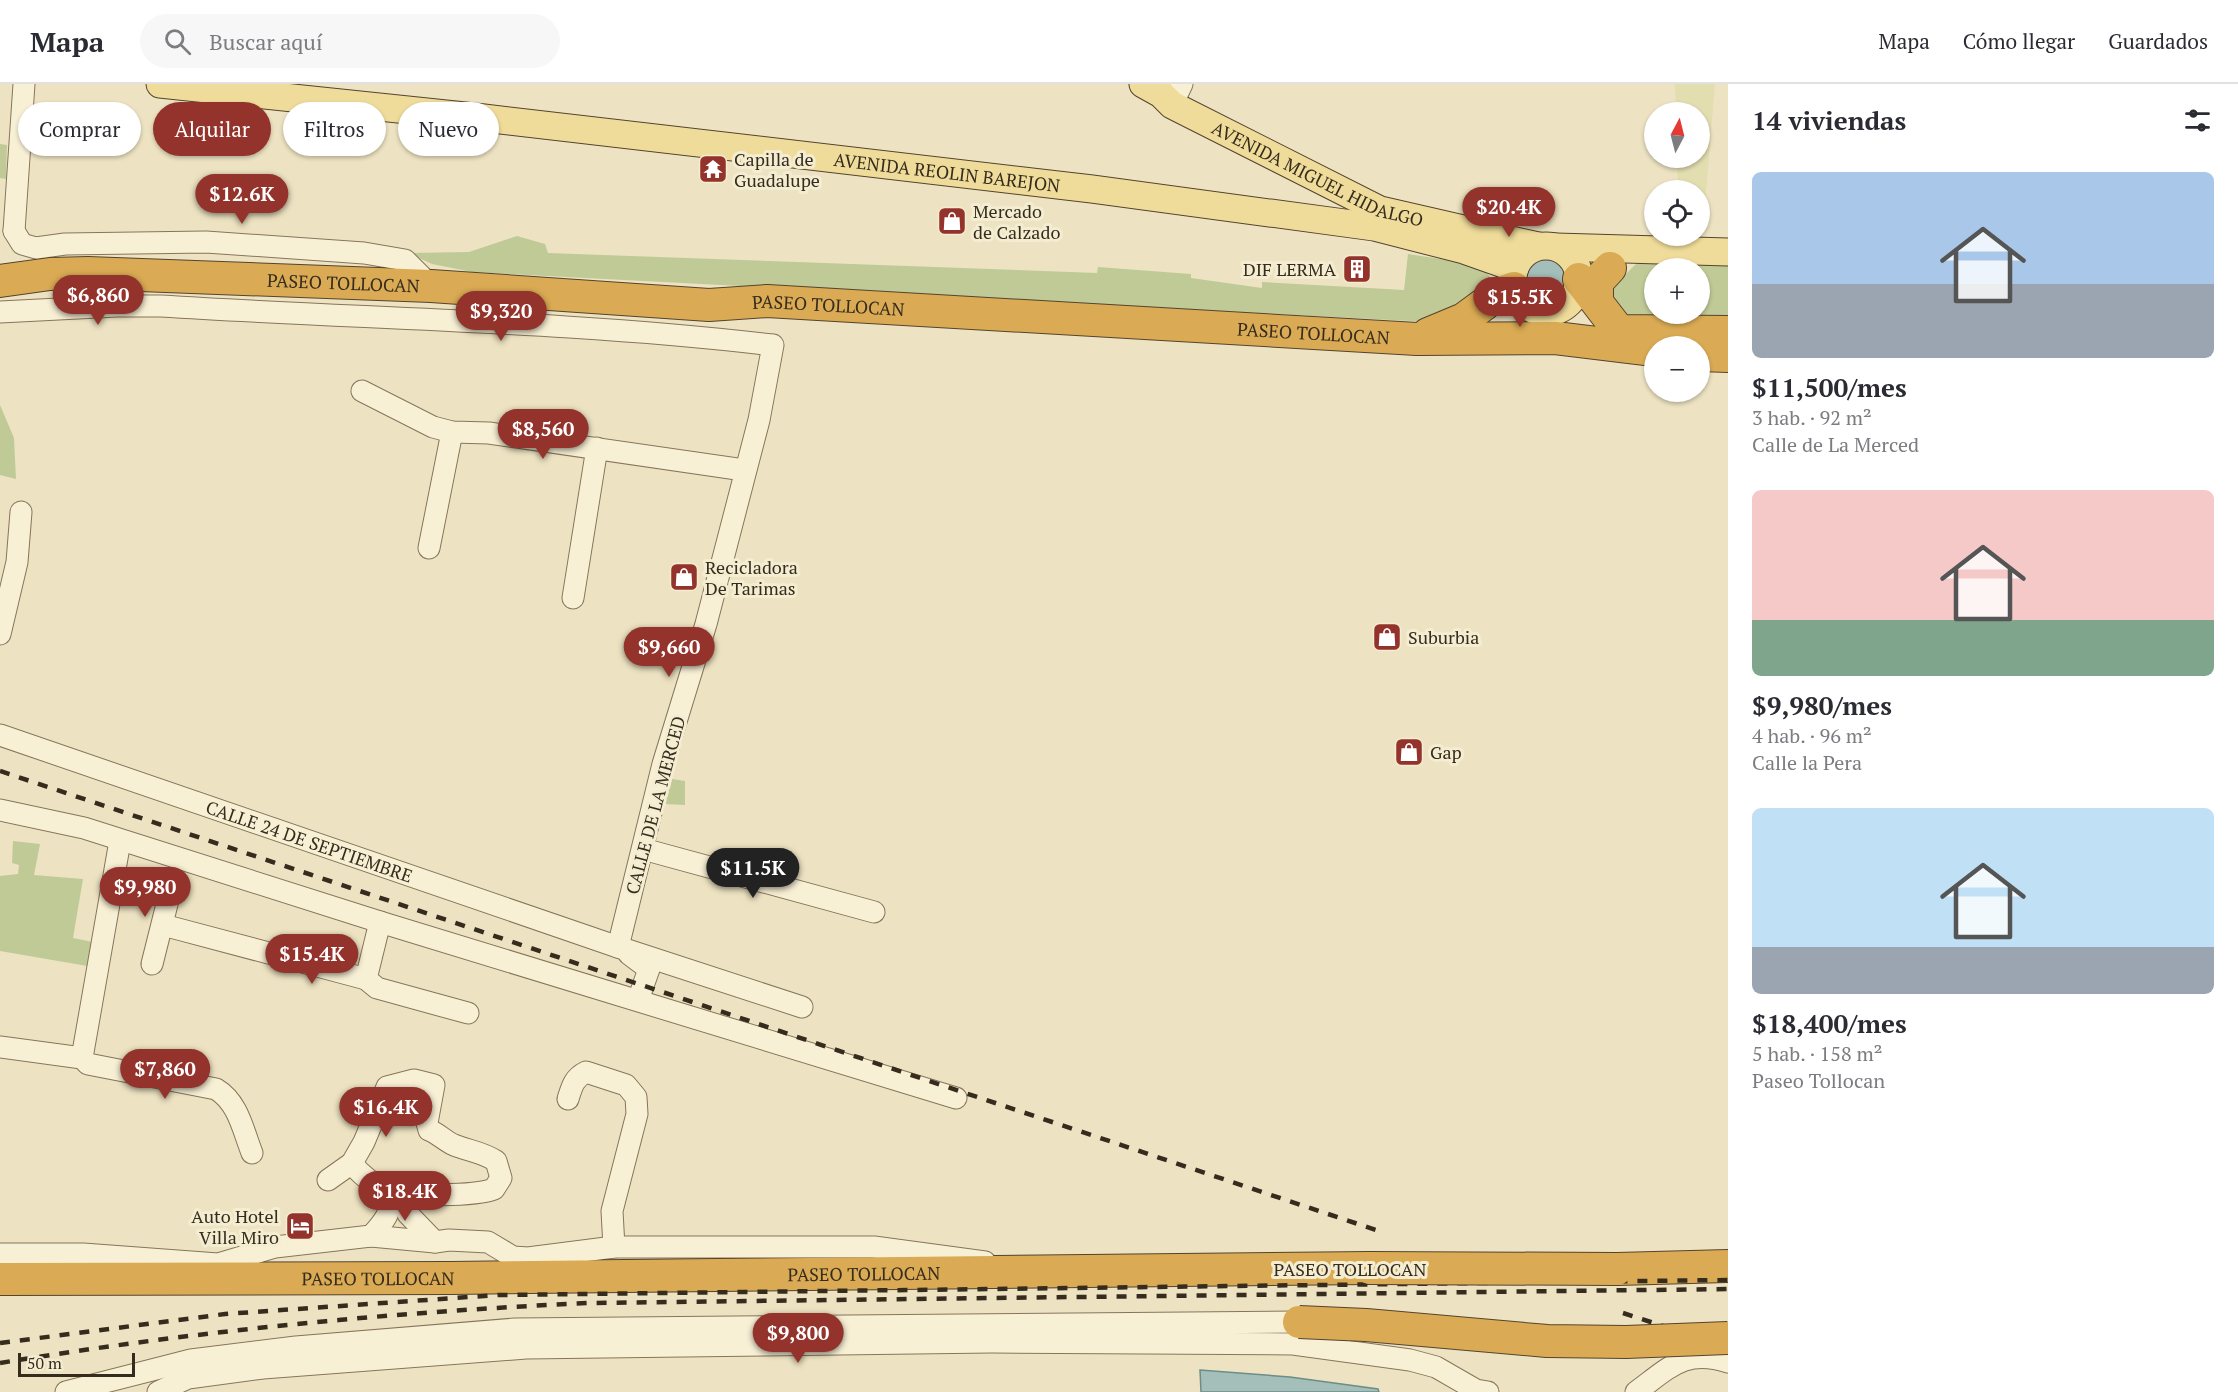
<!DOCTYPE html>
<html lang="es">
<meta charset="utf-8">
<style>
:root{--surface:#fff;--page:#f7f7f7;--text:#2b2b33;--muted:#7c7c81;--line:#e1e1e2;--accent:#93332b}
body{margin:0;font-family:"PT Serif",serif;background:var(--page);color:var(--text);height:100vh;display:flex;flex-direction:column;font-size:22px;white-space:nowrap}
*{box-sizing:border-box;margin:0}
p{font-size:20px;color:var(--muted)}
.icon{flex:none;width:33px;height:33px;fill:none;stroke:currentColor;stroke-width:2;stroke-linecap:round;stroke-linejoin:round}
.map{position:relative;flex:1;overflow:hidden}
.details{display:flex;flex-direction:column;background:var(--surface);width:510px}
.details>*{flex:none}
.banner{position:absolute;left:18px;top:18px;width:570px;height:54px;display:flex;gap:12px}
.needle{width:39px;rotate:7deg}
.buttons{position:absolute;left:1644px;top:18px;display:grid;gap:12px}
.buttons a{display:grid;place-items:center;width:66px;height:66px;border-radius:50%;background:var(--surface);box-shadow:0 2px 4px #0004;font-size:30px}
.scale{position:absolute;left:18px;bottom:15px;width:117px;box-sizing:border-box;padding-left:6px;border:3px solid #362c1e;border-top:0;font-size:16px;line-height:21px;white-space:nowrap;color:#362c1e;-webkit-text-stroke:4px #f4edd1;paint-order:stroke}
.price{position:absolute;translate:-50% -51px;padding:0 14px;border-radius:21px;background:var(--accent);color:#fff;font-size:20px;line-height:39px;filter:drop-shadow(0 2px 3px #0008)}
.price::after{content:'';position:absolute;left:50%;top:36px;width:18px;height:14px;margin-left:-9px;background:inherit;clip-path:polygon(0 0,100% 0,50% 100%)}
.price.active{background:#222;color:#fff}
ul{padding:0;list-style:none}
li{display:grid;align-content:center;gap:12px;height:318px;padding:0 24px}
li span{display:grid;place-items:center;height:186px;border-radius:9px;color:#555}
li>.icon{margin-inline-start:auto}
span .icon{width:108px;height:108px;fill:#fffc;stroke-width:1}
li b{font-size:26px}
h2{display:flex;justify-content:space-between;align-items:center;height:72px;padding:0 24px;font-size:26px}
.pill{padding:0 21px;border-radius:27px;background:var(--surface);box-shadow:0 2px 4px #0004;font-size:21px;line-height:54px}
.pill.active{background:var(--accent);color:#fff}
header{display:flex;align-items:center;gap:36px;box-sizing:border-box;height:84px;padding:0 30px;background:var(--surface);border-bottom:2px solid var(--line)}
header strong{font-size:28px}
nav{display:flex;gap:33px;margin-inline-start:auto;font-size:21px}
.search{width:420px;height:54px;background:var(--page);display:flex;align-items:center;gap:15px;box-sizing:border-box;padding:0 21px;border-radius:33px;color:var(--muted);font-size:22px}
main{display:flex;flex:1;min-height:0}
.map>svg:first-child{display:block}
.farmland{fill:#e2deb0}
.green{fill:#c0ca96;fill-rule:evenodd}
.water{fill:#a4bfba;stroke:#6c8d88;stroke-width:1.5}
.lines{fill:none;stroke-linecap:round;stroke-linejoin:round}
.minor-casing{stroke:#86755a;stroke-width:23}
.major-casing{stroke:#54432e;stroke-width:29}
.highway-casing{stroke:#54432e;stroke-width:34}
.minor{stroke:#f8f0d5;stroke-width:21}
.major{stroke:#efdc9a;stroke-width:27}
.highway{stroke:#daab54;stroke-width:32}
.rail{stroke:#362c1e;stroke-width:4.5;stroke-dasharray:10 10;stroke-linecap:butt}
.highway-bridge-casing{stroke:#54432e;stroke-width:34;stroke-linecap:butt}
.highway-bridge{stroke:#daab54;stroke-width:32}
.labels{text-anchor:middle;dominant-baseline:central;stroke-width:6;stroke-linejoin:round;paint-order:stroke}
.poi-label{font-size:18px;fill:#362c1e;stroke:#f4edd1;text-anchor:start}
.street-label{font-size:18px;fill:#362c1e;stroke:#f4edd1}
</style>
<header>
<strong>Mapa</strong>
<div class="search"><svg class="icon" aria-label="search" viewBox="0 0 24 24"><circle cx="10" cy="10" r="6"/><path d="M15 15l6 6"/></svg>Buscar aquí</div>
<nav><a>Mapa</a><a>Cómo llegar</a><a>Guardados</a></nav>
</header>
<main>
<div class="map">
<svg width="1728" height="1308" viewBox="0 0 1728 1308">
<rect width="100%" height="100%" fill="#ede3c2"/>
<!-- farmland -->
<path class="farmland" d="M1675 0H1715L1703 146 1700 145V106H1678L1677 74H1700V28H1676Z"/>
<!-- green -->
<path class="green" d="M0 60 7 61 6 95 0 94Z
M517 152 545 160 548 169 1097 189 1098 183 1191 190V194L1262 204V198L1404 206 1408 170 1480 181 1492 195 1491 210 1449 239 472 188 432 180 408 169 469 168Z
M1651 165 1728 169V241L1667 244 1613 230 1611 205ZM1654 184H1700V230H1654Z
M0 321 14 354 16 395 0 391Z
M672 695 685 697V721L664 720Z
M13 757 40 760 34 791 83 795 73 854 98 859 93 883 0 867V792L18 790 19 781 12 779Z"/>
<!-- water -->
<path class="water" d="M1535 170 1557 172 1571 184 1570 200 1566 206 1549 211 1526 207 1518 184 1528 172Z
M1200 1286 1290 1293 1378 1305 1379 1308H1201Z"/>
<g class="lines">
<!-- minor casing -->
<g class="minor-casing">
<g id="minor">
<path d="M1172 21 1182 0"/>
<path d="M14 147 22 160 36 164 65 160 206 158 364 169 405 176 431 202"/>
<path d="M14 147 24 0"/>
<path d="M0 228 117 222H161C365 235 570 237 773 261L759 336 706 540 663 680 618 863"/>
<path d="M362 307 433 343 452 348 489 349 744 386"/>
<path d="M429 464 452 348"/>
<path d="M573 514 597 364"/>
<path d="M0 550 17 478 21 428"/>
<path id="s1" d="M0 651 618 863 802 923"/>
<path d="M0 726 84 744 380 838 956 1014"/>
<path d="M643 765 874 828"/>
<path d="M163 841 366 895 377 904 468 929"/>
<path d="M629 870 649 885 638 916"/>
<path d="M152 880 173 796"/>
<path d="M366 895 380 838"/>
<path d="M0 963 82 974 88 980 216 1005C238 1018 243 1046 252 1069"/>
<path d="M82 974 120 757"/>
<path d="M568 1015C572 1002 574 994 586 988L626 1001 636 1013 637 1030 612 1127 614 1163"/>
<path d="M328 1096 352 1079 364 1058 387 1003 414 996 434 1001 427 1039 429 1046C439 1050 445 1057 454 1061 469 1067 482 1068 496 1077L501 1094 494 1105C476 1112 407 1113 388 1106 373 1100 361 1092 352 1079"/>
<path d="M402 1108 408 1130 435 1158"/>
<path d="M371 1152C384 1138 393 1127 391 1107"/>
<path d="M0 1170H83L218 1180 275 1163 371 1152 435 1158 449 1156 488 1158 513 1173 528 1174 614 1163H874L985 1178"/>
<path d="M66 1308 191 1276 296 1263 515 1245 1299 1238"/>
<path d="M158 1308 188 1294 263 1284 526 1264 992 1258 1293 1260 1410 1276 1436 1283 1476 1306 1488 1308"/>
<path d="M1636 1308C1669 1284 1685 1264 1728 1278"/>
</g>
</g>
<!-- major casing -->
<g class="major-casing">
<g id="major">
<path id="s2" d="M160 0 484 34 1092 105 1374 143 1464 166 1515 184"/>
<path id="s3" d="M1143 0 1161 10 1172 21 1380 126 1538 162"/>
<circle cx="1546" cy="195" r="33"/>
<path d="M1556 163 1728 168"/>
</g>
</g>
<!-- highway casing -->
<g class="highway-casing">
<g id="highway">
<path d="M1579 195 1619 247 1728 248"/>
<path id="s4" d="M0 197 50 190 88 189 431 202 709 221 767 217 1417 255 1555 254 1654 266"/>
<path d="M1597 215V198L1610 184"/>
<path d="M1428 250 1464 235 1498 210 1514 204"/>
<path d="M1700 271 1728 272"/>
<path d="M1617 1185 1728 1182"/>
<path id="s5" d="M0 1195 450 1194 1370 1184"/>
</g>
</g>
<!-- minor -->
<use href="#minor" class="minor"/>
<!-- major -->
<use href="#major" class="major"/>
<!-- highway -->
<use href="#highway" class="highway"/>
<!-- rail -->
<path class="rail" d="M0 687 1379 1147
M1623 1229 1728 1263
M0 1259 225 1230 498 1211 1728 1196
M0 1279C195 1247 391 1228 588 1219L1728 1205"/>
<!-- highway-bridge casing -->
<g class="highway-bridge-casing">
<path id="highway-bridge" d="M1370 1184 1617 1185
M1299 1238 1366 1241 1547 1257 1626 1258 1728 1254"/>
</g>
<!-- highway-bridge -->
<use href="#highway-bridge" class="highway-bridge"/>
</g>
<!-- icons -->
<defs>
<g id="temple-square" transform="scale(1.5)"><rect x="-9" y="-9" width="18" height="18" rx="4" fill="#93332b" stroke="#f4edd1"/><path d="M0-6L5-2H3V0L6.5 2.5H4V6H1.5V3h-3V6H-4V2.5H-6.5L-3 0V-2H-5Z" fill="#fff"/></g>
<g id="shop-square" transform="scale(1.5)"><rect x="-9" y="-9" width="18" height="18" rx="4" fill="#93332b" stroke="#f4edd1"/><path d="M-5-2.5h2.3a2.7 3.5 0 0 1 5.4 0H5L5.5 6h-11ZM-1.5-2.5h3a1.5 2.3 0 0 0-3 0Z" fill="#fff"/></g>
<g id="building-square" transform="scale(1.5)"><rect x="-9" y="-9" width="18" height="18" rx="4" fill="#93332b" stroke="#f4edd1"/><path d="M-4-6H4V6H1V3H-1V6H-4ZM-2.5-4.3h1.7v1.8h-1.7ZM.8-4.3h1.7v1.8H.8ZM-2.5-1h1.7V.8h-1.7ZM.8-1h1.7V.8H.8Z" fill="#fff"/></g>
<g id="hotel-square" transform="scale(1.5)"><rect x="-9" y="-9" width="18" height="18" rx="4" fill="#93332b" stroke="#f4edd1"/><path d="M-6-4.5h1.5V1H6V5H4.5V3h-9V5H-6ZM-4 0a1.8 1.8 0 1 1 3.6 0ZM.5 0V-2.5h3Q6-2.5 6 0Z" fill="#fff"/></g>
</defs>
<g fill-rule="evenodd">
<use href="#temple-square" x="713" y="85"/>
<use href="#shop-square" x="952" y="137"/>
<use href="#building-square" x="1357" y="185"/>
<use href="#shop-square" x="684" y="493"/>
<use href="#shop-square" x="1387" y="553"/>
<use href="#shop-square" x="1409" y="668"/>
<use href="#hotel-square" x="300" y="1142"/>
</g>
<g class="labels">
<!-- poi labels -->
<g class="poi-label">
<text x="734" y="75">Capilla de<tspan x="734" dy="21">Guadalupe</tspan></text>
<text x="973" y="127">Mercado<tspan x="973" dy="21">de Calzado</tspan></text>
<text x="1336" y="185" text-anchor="end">DIF LERMA</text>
<text x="705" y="483">Recicladora<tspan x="705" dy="21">De Tarimas</tspan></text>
<text x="1408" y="553">Suburbia</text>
<text x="1430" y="668">Gap</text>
<text x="279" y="1132" text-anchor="end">Auto Hotel<tspan x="279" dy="21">Villa Miro</tspan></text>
</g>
<!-- street labels -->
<g class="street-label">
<text stroke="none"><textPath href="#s2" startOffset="792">AVENIDA REOLIN BAREJON</textPath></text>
<text stroke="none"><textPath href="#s3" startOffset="198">AVENIDA MIGUEL HIDALGO</textPath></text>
<text stroke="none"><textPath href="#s4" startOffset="344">PASEO TOLLOCAN</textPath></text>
<text stroke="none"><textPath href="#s4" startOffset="830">PASEO TOLLOCAN</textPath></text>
<text stroke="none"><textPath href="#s4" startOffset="1316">PASEO TOLLOCAN</textPath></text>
<text transform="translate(655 721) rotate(-75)">CALLE DE LA MERCED</text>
<text stroke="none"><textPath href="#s1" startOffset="327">CALLE 24 DE SEPTIEMBRE</textPath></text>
<text x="1350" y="1185">PASEO TOLLOCAN</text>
<text stroke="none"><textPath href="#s5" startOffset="864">PASEO TOLLOCAN</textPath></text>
<text stroke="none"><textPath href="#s5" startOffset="378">PASEO TOLLOCAN</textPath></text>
</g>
</g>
</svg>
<div class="buttons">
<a><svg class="needle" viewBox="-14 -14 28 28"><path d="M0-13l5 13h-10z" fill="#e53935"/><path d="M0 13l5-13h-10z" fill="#7c7c81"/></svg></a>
<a><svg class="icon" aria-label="locate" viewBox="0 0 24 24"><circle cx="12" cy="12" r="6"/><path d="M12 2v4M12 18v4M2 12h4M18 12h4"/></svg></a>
<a>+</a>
<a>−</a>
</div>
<div class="scale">50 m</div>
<b class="price" style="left:242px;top:141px">$12.6K</b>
<b class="price" style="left:1509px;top:154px">$20.4K</b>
<b class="price" style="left:98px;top:242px">$6,860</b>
<b class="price" style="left:1520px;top:244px">$15.5K</b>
<b class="price" style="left:501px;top:258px">$9,320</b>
<b class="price" style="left:543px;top:376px">$8,560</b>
<b class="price" style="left:669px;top:594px">$9,660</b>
<b class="price active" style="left:753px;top:815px">$11.5K</b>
<b class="price" style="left:145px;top:834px">$9,980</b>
<b class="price" style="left:312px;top:901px">$15.4K</b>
<b class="price" style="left:165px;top:1016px">$7,860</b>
<b class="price" style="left:386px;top:1054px">$16.4K</b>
<b class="price" style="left:405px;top:1138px">$18.4K</b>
<b class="price" style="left:798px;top:1280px">$9,800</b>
<div class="banner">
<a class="pill">Comprar</a>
<a class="pill active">Alquilar</a>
<a class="pill">Filtros</a>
<a class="pill">Nuevo</a>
</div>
</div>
<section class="details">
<h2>14 viviendas<svg class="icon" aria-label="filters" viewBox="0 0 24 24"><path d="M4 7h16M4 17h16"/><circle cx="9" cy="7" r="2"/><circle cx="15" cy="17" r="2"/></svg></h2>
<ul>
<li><span style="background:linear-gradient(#a9c7e8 60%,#9aa5b1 0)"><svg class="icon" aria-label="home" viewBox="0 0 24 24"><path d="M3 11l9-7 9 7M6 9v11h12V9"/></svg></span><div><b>$11,500/mes</b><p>3 hab. · 92 m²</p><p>Calle de La Merced</p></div></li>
<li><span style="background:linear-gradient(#f6c9c9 70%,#7fa58c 0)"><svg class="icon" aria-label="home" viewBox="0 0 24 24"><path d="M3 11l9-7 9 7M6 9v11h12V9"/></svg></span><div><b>$9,980/mes</b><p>4 hab. · 96 m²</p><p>Calle la Pera</p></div></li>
<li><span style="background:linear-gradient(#bfe0f5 75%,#9aa5b1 0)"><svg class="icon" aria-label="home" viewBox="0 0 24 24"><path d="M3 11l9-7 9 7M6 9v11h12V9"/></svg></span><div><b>$18,400/mes</b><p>5 hab. · 158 m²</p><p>Paseo Tollocan</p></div></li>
</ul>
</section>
</main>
